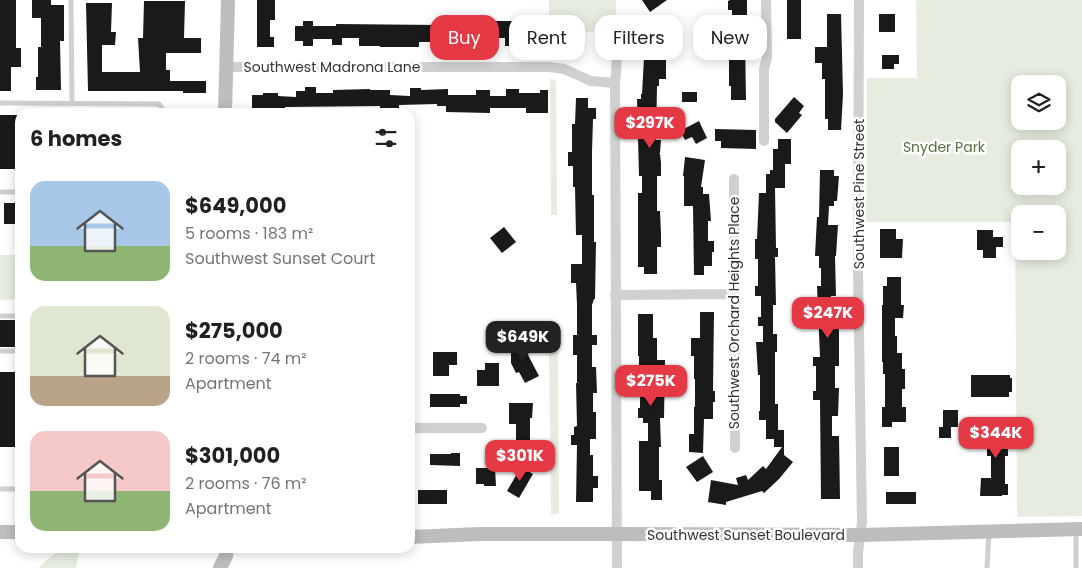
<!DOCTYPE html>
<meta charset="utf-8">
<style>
:root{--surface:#fff;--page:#f2f2f2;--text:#202124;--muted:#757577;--accent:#e63946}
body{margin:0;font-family:Poppins,sans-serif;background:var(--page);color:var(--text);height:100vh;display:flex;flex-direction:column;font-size:19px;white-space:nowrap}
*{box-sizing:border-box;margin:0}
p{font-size:16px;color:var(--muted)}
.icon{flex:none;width:28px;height:28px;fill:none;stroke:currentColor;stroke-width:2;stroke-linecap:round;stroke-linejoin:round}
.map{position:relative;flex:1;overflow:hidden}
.drawer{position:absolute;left:15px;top:108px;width:400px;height:445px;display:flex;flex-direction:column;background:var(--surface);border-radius:15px;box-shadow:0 2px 12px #0003}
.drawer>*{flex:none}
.hud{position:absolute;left:430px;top:15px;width:475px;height:45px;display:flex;gap:10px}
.tools{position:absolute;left:1011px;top:75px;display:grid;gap:10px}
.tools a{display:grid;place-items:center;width:55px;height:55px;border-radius:10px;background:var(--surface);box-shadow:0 2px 12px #0003;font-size:25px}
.price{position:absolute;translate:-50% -42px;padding:0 11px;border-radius:10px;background:var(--accent);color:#fff;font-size:16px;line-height:32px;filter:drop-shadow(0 1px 2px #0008)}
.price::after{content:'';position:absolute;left:50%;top:30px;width:15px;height:11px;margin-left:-8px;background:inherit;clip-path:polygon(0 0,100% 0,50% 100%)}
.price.current{background:#222;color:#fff}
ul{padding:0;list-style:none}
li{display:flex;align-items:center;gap:15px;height:125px;padding:0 15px}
li span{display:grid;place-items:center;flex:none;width:140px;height:100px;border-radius:15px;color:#555}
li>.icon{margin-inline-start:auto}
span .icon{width:60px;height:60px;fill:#fffc;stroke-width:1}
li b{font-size:21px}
h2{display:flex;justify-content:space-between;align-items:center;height:60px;padding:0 15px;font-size:21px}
.pill{padding:0 18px;border-radius:15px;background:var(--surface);box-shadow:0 2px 12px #0003;font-size:18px;line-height:45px}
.pill.current{background:var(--accent);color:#fff}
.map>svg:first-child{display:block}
.green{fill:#e6ecdf;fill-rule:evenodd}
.building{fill:#1a1a1a}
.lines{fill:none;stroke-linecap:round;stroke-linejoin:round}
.lane{stroke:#d0d0d0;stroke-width:5}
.street{stroke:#d0d0d0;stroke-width:10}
.secondary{stroke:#bdbdbd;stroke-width:14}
.labels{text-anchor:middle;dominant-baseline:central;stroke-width:5;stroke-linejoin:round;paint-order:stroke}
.street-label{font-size:14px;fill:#333;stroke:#fff}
.park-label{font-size:14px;fill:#56703f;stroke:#fff}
</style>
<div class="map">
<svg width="1082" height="568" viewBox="0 0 1082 568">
<rect width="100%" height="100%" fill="#fff"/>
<!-- green -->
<path class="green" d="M549 0H616V15C605 15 597 21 593 32H549Z
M916 0H1082V516L1017 517 1015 222H866L867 78H917ZM1020 84H1058V121H1020ZM1020 149H1058V186H1020ZM1020 214H1058V251H1020Z
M550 79 556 80 557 215H551Z
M0 255H20V299L0 300Z
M552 332H558L559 514H551L549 342 551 341Z
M57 551H79L76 568H38Z"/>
<!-- building -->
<path class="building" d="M0 0H16V48H21V67H11V91H0Z
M32 0H51V5H64V41H60L61 90H36V77H38V47H41V18H32Z
M257 0H275V20H270V37H274V47H257Z
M642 0H667L650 12Z
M730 0H747V26H751V37H745L746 100H731V86H729V26H732V10H728V1Z
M787 0H801V39H787Z
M144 1H185L184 38H201V53H166V70H170V81H206V93H183V91H88L86 3H112L111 32H116L115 45H102V72H140L138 38H143Z
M827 14H841L843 94 841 130H828V119H825V79H822V63H815V47H827Z
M879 14H895V32H879Z
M303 21H313V26H336V24L439 25V22H458V26H493V21H516V28H545V46H505V38H487V47H476V39H458V47H447V42H419V47H380V46H359V38H342V45H332V39H313V46H303V41H295V26H303Z
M646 22H663V52H666V79H659V86H657L656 140H661L660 153 659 154H660L661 163V176H657V211H660L661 234V247H657V274H644V267H638V193H642V176H639L637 99H641V94H642Z
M561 34H585V47H582V53H569V47H561Z
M882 55H899V64H894V69H882Z
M305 87H316V93H333V90L370 89V90H390V95L410 96V88H421V90L448 89V95H476V90H490V96H506V89H519V93H540V90H548V113H526V108H490V113L446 112V106H437V104L399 105V110H389V112H380V106L285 107V112H252V95H263V93H278V96L296 97V91H305Z
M682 92H697V102H682Z
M794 97 804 106 799 113 802 115 787 133 775 122V119Z
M576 98H588V108H596V119H593L592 152V195H594V242H596L595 299H594L592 305V335H597V345H592V367H596L597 393H593V412H596V439H590V455H593V476H598V488H593V502H576L577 445H571V435H574V427L577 426 576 383H577V355H573V335H577V305L576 283H571V264H582V235H576L575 187H573V166H568V152H572V124H575Z
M0 115H18V155H20V169H0Z
M699 121 707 138 696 144 692 137 685 140 680 131Z
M715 129 756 130V149L721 148V141H715Z
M778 139H791V164H785V188H775L776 248H778V257H775L776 305H773V334H777V352H775V404H778V430H784V455L793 462 779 479 764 493 762 491 726 502V505L708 502 711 480 738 485 736 478 746 475 748 480 763 466 766 469 782 447H774V439H766V420H759V411H760V375H758L756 342H763V326H758V317H761V296H755V286H758V259H755V239H757L759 193H766V174H770V170H773V149H778Z
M685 157 705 160 701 187H703V194H709L711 221H708V241H714V252H712V266H704V275H694L693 206H684V176H683Z
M820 170H834V176H839L837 201H834V206H829L828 225H838L836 256H835L836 296H831V317H838L839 333V366H835V388H839L838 416H832V436H839L840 499H821L820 400H813V391H816V366H813V357H820L817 286H821V268H819V256H815L817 217H819Z
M4 203H20V224H4Z
M504 227 516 242 502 253 490 238Z
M880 229H896V239H903L902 258H880Z
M977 230H993V237H1003V247H996V258H983V250H977Z
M887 277H901V305H904L903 318H895V336H897V353H902V369H905V389H902V407H906V422H892V427H882V407H885V374H883V362H882V305H883V286H887Z
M700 312H714L713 391H715V402H713V419H704L703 453 689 452V434H694V407H695V379H694V356H691V338H700Z
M638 314H653V338H657V360H665L664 418H660L661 447H659V480H662V500H651V491H639V441H648V423H643V418H638V408H640V385H643V366H639V356H638Z
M0 320H20V347H0Z
M511 344 527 345V353L539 376 525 383 519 372 516 373 511 363Z
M433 352H457V365H449V376H433Z
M485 363H499V386H477V370H485Z
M0 372H20V447H0Z
M971 375H1010V378H1012V392H1009V397H971Z
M430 394H460V396H467V404H460V407H430Z
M509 403H533L532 418H530V456H513V441H516V424H509Z
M943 410H958V427H951V438H939V427H943Z
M987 421H1008V456H1005V484H1008V495H1002V496H980L981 478H991V456H987Z
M884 447H899V476H884Z
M451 453H460V466L430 465V454H451Z
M703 456 713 472 697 482 686 467Z
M521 467 533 474 519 498 507 491Z
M476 468H495L496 486H484V484H476Z
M418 490H447V504H418Z
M886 492H916V504H886Z"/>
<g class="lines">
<!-- lane -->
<path class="lane" d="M71 0 72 103
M0 103 159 104 162 108V112
M0 192H20
M0 316H20
M0 351H20
M0 489H20
M1076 530V568
M987 568 989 533"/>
<!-- street -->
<path class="street" d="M613 36C618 53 617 66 615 83L617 568
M226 67H550L564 69 591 81 615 83
M764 141V69L767 57 766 0
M734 179 735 448
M615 295 735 294
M410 428H482
M858 568V552L862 522 858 268 859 0"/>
<!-- secondary -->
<path class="secondary" d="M225 112 228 0
M0 532H20
M410 537 480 534H617L860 535 1082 529
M220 568 226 556 227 548"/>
</g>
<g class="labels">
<!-- street labels -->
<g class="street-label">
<text x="332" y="67">Southwest Madrona Lane</text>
<text transform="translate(859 194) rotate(-90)">Southwest Pine Street</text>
<text transform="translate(734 313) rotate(-90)">Southwest Orchard Heights Place</text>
<text x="746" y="535">Southwest Sunset Boulevard</text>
</g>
<!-- park labels -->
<g class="park-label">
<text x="944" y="147">Snyder Park</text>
</g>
</g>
</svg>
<div class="tools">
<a><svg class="icon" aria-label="layers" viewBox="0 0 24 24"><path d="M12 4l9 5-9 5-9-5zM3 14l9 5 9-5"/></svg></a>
<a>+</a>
<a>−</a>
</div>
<b class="price" style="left:650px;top:149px">$297K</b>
<b class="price" style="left:828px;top:339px">$247K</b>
<b class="price current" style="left:523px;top:363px">$649K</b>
<b class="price" style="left:651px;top:407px">$275K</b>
<b class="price" style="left:996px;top:459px">$344K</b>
<b class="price" style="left:520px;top:482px">$301K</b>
<div class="hud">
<a class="pill current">Buy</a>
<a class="pill">Rent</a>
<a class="pill">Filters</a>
<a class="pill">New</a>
</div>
<section class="drawer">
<h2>6 homes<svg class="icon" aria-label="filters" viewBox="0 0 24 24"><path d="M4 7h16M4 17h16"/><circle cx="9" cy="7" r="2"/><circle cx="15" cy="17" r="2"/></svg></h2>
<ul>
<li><span style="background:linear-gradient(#a9c7e8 65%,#8fb573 0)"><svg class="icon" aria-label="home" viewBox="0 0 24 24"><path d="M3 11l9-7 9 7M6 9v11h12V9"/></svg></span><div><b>$649,000</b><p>5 rooms · 183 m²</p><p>Southwest Sunset Court</p></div></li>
<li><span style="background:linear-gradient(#dfe7d0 70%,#b9a48a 0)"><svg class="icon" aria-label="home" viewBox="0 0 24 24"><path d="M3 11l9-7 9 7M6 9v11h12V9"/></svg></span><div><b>$275,000</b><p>2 rooms · 74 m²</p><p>Apartment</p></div></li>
<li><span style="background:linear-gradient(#f6c9c9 60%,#8fb573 0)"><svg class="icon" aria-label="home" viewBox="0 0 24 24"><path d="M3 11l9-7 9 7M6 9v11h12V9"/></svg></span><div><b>$301,000</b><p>2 rooms · 76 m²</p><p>Apartment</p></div></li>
</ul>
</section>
</div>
